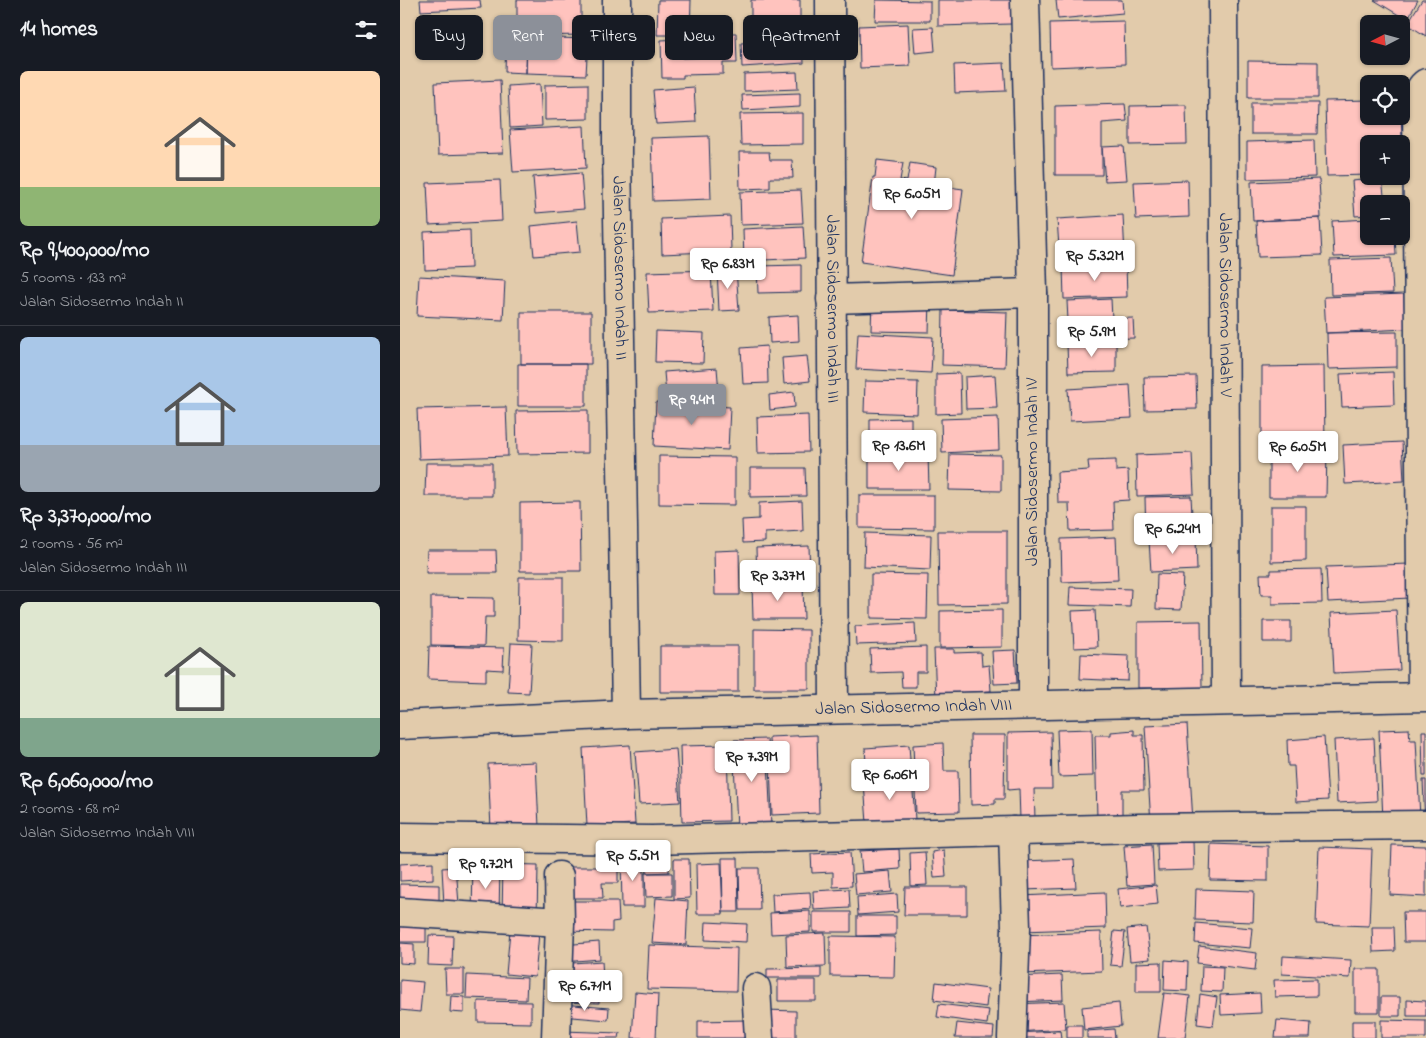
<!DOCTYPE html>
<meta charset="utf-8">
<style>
:root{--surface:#171b24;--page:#242831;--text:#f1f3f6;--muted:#9ea1a6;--line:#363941;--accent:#8c9099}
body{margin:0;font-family:"Indie Flower",sans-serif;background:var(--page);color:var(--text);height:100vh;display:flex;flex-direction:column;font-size:19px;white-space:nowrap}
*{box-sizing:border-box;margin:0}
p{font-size:16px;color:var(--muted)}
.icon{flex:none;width:28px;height:28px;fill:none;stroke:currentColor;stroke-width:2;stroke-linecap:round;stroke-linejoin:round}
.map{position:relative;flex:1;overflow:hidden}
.sheet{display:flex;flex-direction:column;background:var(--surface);width:400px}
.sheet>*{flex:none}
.banner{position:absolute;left:15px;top:15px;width:475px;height:45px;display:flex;gap:10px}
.needle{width:32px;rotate:264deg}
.tools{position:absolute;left:960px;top:15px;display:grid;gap:10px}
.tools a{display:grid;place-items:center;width:50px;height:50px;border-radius:8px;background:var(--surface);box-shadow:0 1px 4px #0004;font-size:25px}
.price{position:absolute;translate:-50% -42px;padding:0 11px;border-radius:5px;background:#fff;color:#222;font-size:16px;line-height:32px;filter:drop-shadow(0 1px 2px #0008)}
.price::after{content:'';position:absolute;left:50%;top:30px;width:15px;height:11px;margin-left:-8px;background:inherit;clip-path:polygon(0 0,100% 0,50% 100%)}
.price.on{background:var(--accent);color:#fff}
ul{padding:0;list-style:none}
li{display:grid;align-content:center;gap:10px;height:265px;padding:0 20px}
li+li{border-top:1px solid var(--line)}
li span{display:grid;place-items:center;height:155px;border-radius:8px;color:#555}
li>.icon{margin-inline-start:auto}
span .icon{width:90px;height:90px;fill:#fffc;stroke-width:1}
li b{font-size:21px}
h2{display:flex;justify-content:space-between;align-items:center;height:60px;padding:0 20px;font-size:21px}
.pill{padding:0 18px;border-radius:8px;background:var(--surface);box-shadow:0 1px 4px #0004;font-size:18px;line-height:45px}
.pill.on{background:var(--accent);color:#fff}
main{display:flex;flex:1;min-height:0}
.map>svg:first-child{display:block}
.building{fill:#ffc3be;stroke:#1b2f5e}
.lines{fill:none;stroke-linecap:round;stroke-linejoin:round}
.street-casing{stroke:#1b2f5e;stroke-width:31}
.street{stroke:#e2cbab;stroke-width:28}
.labels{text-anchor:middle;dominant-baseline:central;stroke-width:4;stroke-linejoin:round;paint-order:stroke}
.street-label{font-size:18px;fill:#1b2f5e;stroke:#e2cbab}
</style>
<main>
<section class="sheet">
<h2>14 homes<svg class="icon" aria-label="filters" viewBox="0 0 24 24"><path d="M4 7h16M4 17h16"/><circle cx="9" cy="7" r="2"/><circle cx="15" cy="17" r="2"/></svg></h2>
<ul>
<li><span style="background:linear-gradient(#ffd9b3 75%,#8fb573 0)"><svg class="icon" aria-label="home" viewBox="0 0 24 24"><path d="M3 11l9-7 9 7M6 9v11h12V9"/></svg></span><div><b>Rp 9,400,000/mo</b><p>5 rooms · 133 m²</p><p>Jalan Sidosermo Indah II</p></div></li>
<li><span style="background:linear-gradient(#a9c7e8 70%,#9aa5b1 0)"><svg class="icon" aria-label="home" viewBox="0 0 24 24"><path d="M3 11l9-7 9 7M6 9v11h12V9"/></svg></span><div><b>Rp 3,370,000/mo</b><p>2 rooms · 56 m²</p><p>Jalan Sidosermo Indah III</p></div></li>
<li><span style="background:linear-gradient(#dfe7d0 75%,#7fa58c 0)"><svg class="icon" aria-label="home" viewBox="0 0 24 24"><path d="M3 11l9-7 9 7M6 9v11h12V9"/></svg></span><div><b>Rp 6,060,000/mo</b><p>2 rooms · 68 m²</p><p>Jalan Sidosermo Indah VIII</p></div></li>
</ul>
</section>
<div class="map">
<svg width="1026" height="1038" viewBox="0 0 1026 1038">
<rect width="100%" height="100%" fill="#e2cbab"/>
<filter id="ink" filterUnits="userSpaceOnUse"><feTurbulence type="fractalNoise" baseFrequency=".02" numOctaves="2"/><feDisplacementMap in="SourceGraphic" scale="10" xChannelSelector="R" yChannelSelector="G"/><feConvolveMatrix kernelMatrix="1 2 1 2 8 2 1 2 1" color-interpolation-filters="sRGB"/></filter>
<g filter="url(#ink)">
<!-- building -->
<path class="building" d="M20 0H80L81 8 21 11Z
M117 0H181V35L133 36V17L117 18Z
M258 0H291L290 35H257Z
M351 0H400V35H351Z
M476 0 530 1V21H475Z
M538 0H611V24L538 26Z
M656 0H722L723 13 658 19Z
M974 0H1018L1007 20Z
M1022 0H1026V36L1007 24Z
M724 21 725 64 651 67 650 23Z
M508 24 510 66 460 68 459 26Z
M533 27 535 51 515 53 513 28Z
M319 33H336L337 63H323V74L283 75V78H262L261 40 281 39 282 58 319 57Z
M106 36 127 37 126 73 105 72Z
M127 37 188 39 186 75 126 73Z
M403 39 404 63 342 67 341 43Z
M848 61 918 62V98H848Z
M604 63 606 91 555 93 554 65Z
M397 72 398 89 344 91V74Z
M100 80 103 153 38 155 35 83Z
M140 84 142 126 110 128 108 86Z
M188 84V119L145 120V85Z
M294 87 296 122 256 124 253 90Z
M400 93V107L343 110 342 95Z
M969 100V116H1001V103L1003 175H1001V144H969V175L927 176 925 101Z
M851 103H918L917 134H851Z
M725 104 727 121 702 123V175H655V106Z
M786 105 787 144 730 145V106Z
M403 113V144L341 145 340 114Z
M184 126 186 168 113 172 110 130Z
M309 136 311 199 253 201 251 138Z
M914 140 915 177 847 179V142Z
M724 146 727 180 705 181 702 147Z
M339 152H369L370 160H392L393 178H370V188L340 189Z
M477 160 503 163 500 180 507 181 510 163 536 167 534 185 563 189 552 275 461 262 473 177H475Z
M181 173 184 209 136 213 133 177Z
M982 178 985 204H969V215L955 216 952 181Z
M919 179 921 218 853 221 851 182Z
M100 180 102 221 29 225 27 183Z
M788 180 789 217 736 219 734 182Z
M401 190 403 223 341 225 340 192Z
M723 215 725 257 660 261 657 219Z
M330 216 331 251 262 254 261 219Z
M920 218 922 255 858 257 856 221Z
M969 219V236H995L996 255 934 257 932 221Z
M177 221 180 252 134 256 131 226Z
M403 226 405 258 344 261 343 229Z
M70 230 71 268 25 270 24 232Z
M991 258 993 293 931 295 930 260Z
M726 264 727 297 664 299 663 266Z
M401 265V292L358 293 357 266Z
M317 269H336L339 310 319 311Z
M311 270 313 311 249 313 247 272Z
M19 276 105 281 103 320 17 316Z
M1004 294 1005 329 926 333 924 297Z
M472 298 530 300 529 332 471 331Z
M711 299 712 319 733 318 734 338 669 340 667 301Z
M543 310 607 312 605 367 542 365Z
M121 312H191V364H121Z
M398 315 399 341 370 343 369 317Z
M256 331 304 333 303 363 255 362Z
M997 332V367L928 369 927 333Z
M458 333 533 337 531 373 456 369Z
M667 343H716V372L668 373Z
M367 346 368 383 343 384 341 348Z
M407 356 410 381 384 384 382 358Z
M118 364H186V406H118Z
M924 366 925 446 862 447V367Z
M317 368 319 392 266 395 264 372Z
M993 372 994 405 942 407 940 374Z
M560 373 561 413 536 414V374Z
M595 375 597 408 566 409 565 377Z
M796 376 797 409 745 410 744 377Z
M465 381 518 382 517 414 464 412Z
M730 385 732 418 670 421 668 389Z
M394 392 395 407 370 410 369 395Z
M256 402 330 407 328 450 254 446Z
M106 407 108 456 19 459 17 409Z
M188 410V453L117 454 116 411Z
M408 415 409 452 358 453 357 417Z
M598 417 599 450 542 453 541 419Z
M511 418V448H470V419Z
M1002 442 1004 481 945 484 943 445Z
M869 449 927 450 926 497H869Z
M792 453 794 494 737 496 736 455Z
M469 454H528L529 489H469Z
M550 454 601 455V491L549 490Z
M259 456 335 457V505L259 504Z
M716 460V471L728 470 729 500 713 501 714 530 670 531 669 503H658L657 472 689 470 688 461Z
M26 463H92V496H25Z
M350 468H405L406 496 350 497Z
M459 495H534V529L459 528Z
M791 496 793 534 746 536 745 497Z
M402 501 403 531 365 533V542L343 543 342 520 359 519V503Z
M180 502 181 571H120V503Z
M871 506H906V561L871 562Z
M538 531H607V604L539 605Z
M465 533 531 535 530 570 464 567Z
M716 537 718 580 662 582 661 539Z
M796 538 797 570 751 572 749 540Z
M409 546 410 576 357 578 356 548Z
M27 550H96L97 573H26Z
M339 550 340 595H315L314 551Z
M1009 564 1010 598 928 602 926 567Z
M921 569 922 603 872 604V595H861L860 574H871V570Z
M471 574 528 575 527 619 471 618Z
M757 574 783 575 781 610 756 609Z
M119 577H163V641L118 640Z
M352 585H403L404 619H353Z
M670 587 731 589 730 607 669 605Z
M31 597 94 598V617H85L84 646 31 645Z
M602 610V647L540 648V611Z
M695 610 697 647 674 648 672 611Z
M996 610 1000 670 934 673 931 613Z
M801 621 802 688H738V622Z
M863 621H891V642H863Z
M515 623 516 643 456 645 455 626Z
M354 629 409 630V689H354Z
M111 643 132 644 129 693 108 692Z
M29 646 104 648 103 670 86 669V681L28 679Z
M260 646H338V692H260Z
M526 647V672H516V687H502L501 672 471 673 470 649Z
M534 649H554V653L581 652 582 666 589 665 591 691 556 693V698L536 699Z
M615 650 617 683 594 684 592 651Z
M681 654 729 656 728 681 680 679Z
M787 724 793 822 751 824 745 726Z
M692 729 693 776 659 777 657 730Z
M1009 729 1010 740H1016L1020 818 983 820 979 730Z
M734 730V735H743L744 790H722V818H697L695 735H711V732Z
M1022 731H1026V776H1023Z
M651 732 652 789H634L635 819H620L619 789 608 790V733Z
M417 735 419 813 372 815 369 737Z
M570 735H605L604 799H595V804L571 805Z
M924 737 928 800 896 802 894 766H888L887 740Z
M974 738 977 801 937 803 934 740Z
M367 739 371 826 337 828 333 740Z
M543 743 544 771H558L559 812 516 813 513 745Z
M230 745 235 824 187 826 183 748Z
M327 745 329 821 282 822 280 746Z
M509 745 511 774 467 778 465 748Z
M276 749 280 802 239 804 235 752Z
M136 762 139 827 91 829 88 764Z
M512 779 515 819 467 823 464 783Z
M1023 780H1026V825H1025Z
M793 842 794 870 758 871 757 843Z
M752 844 754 884 727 886 724 846Z
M811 844 868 846V881L810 880Z
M992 845 1026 846V897L990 895Z
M919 847 972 849 969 926 916 924Z
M499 849 500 869 462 872 460 851Z
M544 850 546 877 534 878 532 852Z
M450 852 452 886 433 887V872L412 873 411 854Z
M525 852 527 885 511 886 510 853Z
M268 855 269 872 247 873 246 857Z
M221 857H244V907H222Z
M322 858H338L339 912H323Z
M274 859H289L290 898 274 899Z
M674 859 676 888 624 890 623 861Z
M33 862V879L0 881V864Z
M321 863 323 914H297L296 864Z
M73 864H100L99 917 72 916Z
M103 864 138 865 137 919 102 918Z
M56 867 59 904 44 905 42 868Z
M164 867H218V883H202L203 898H165Z
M339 868H359L360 910H340Z
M490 871 492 892 456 895 454 874Z
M245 873H272V896L246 897Z
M0 884 39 885V912L0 910Z
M756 885 758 904 720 908 718 889Z
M505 887H567V915H504Z
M449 889 450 908 414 910 413 891Z
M796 889 854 891 853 922 795 920Z
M410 892 411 909 373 912 372 894Z
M705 892 706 928 623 931 622 896Z
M497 894 498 912 458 915 457 897Z
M256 898 288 901 286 945 252 943Z
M162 901H218L219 921 212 922V932L162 931Z
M410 911V932L371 934 370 913Z
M413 912H451V932H413Z
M1003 912H1026V942H1004Z
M0 914 26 915V942H0Z
M457 916H496V935L457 936Z
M111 920 140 922 135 977 106 974Z
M306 922 347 924 346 942 305 940Z
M796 923 852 928 850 948 795 943Z
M746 927 750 959 730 961 727 929Z
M972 927H994L995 951 973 952Z
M714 931 725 932 721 966 710 965Z
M701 932 702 971 621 974 619 935Z
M425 933 426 966 387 967 386 935Z
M29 935 53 936 52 966 28 965Z
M430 936 495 937 494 977 430 976Z
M199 942 200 959 163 962 162 945Z
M0 943 14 944V964L0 963Z
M249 945 337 948 336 991 247 989Z
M799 946 857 953 855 970 797 963Z
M883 956 951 960 950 978 882 974Z
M765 960 788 962 787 991 764 990Z
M202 961 203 979 159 981 158 964Z
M761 962V992H736V963Z
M802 966 823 967 822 992 801 991Z
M421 968V978H367V969Z
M45 969H64V994H46Z
M955 969H979V1012H955Z
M67 975 127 978 126 1000 66 998Z
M662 975 663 1000 617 1002 616 977Z
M917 979V996L875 997 874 980Z
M0 980 23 982 20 1012 0 1010Z
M378 980H416V1001H378Z
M536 982 588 989 586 1007 534 1000Z
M161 983 199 984V1003L160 1002Z
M235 992 258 994 256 1038H232Z
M764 993 790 996 785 1038H758Z
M860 993 861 1013 821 1015 820 995Z
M800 994 817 997 813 1026 797 1024Z
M51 996 64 997V1013L50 1012Z
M981 997H1000V1016H981Z
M1007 1000 1026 1001V1016H1007Z
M78 1001 131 1002V1023L78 1022Z
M664 1002 666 1029 616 1032 614 1004Z
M719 1003 721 1026 684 1030 682 1007Z
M162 1004 209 1008 208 1020 161 1016Z
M539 1004 589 1010 587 1024 537 1017Z
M366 1010 396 1011V1038H366Z
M347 1020 348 1038H298V1021Z
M877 1020 911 1023 910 1038H875Z
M981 1020 1026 1021V1038H981Z
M952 1021H975V1038H952Z
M557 1023 594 1027 593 1038H555Z
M667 1025H682V1038H667Z
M714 1029 715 1038H687V1031Z
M163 1031 220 1033 219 1038H163Z
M660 1031 661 1038H613V1033Z"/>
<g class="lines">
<!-- street casing -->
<g class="street-casing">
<g id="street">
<path id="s1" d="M217 0V153L226 714"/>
<path id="s2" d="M430 0 434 708"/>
<path d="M625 0 633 293V704"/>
<path id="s3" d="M823 0 826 700"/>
<path d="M431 299 633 293"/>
<path d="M1022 696 1017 101C1018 94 1020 87 1026 83"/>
<path id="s4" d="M0 725 226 714 1026 697"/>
<path d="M0 837 252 840 739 828 1026 825"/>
<path d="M0 912 160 922"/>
<path d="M356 988 359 1038"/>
<path d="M156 1038 160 922 159 876"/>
<path d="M612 1038 616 928 613 831"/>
</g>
</g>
<!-- street -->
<use href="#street" class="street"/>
</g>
</g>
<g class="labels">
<!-- street labels -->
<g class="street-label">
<text stroke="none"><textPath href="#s1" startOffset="268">Jalan Sidosermo Indah II</textPath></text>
<text stroke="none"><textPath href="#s3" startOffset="305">Jalan Sidosermo Indah V</textPath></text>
<text stroke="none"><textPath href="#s2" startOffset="309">Jalan Sidosermo Indah III</textPath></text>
<text transform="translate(633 472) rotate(-90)">Jalan Sidosermo Indah IV</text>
<text stroke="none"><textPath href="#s4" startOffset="514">Jalan Sidosermo Indah VIII</textPath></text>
</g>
</g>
</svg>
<div class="tools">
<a><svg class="needle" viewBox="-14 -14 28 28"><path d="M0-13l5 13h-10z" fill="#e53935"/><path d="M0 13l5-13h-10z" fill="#9ea1a6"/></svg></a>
<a><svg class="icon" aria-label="locate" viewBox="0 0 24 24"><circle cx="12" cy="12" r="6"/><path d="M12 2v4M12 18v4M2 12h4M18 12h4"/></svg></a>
<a>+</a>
<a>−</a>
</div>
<b class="price" style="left:512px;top:220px">Rp 6.05M</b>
<b class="price" style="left:695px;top:282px">Rp 5.32M</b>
<b class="price" style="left:328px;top:290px">Rp 6.83M</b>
<b class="price" style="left:692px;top:358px">Rp 5.9M</b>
<b class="price on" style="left:292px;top:426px">Rp 9.4M</b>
<b class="price" style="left:499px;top:472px">Rp 13.6M</b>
<b class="price" style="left:898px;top:473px">Rp 6.05M</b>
<b class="price" style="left:773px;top:555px">Rp 6.24M</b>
<b class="price" style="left:378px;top:602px">Rp 3.37M</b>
<b class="price" style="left:352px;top:783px">Rp 7.39M</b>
<b class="price" style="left:490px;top:801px">Rp 6.06M</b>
<b class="price" style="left:233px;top:882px">Rp 5.5M</b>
<b class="price" style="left:86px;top:890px">Rp 9.72M</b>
<b class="price" style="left:185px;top:1012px">Rp 6.71M</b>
<div class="banner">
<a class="pill">Buy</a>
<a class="pill on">Rent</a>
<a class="pill">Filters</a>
<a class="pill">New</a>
<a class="pill">Apartment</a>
</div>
</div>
</main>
